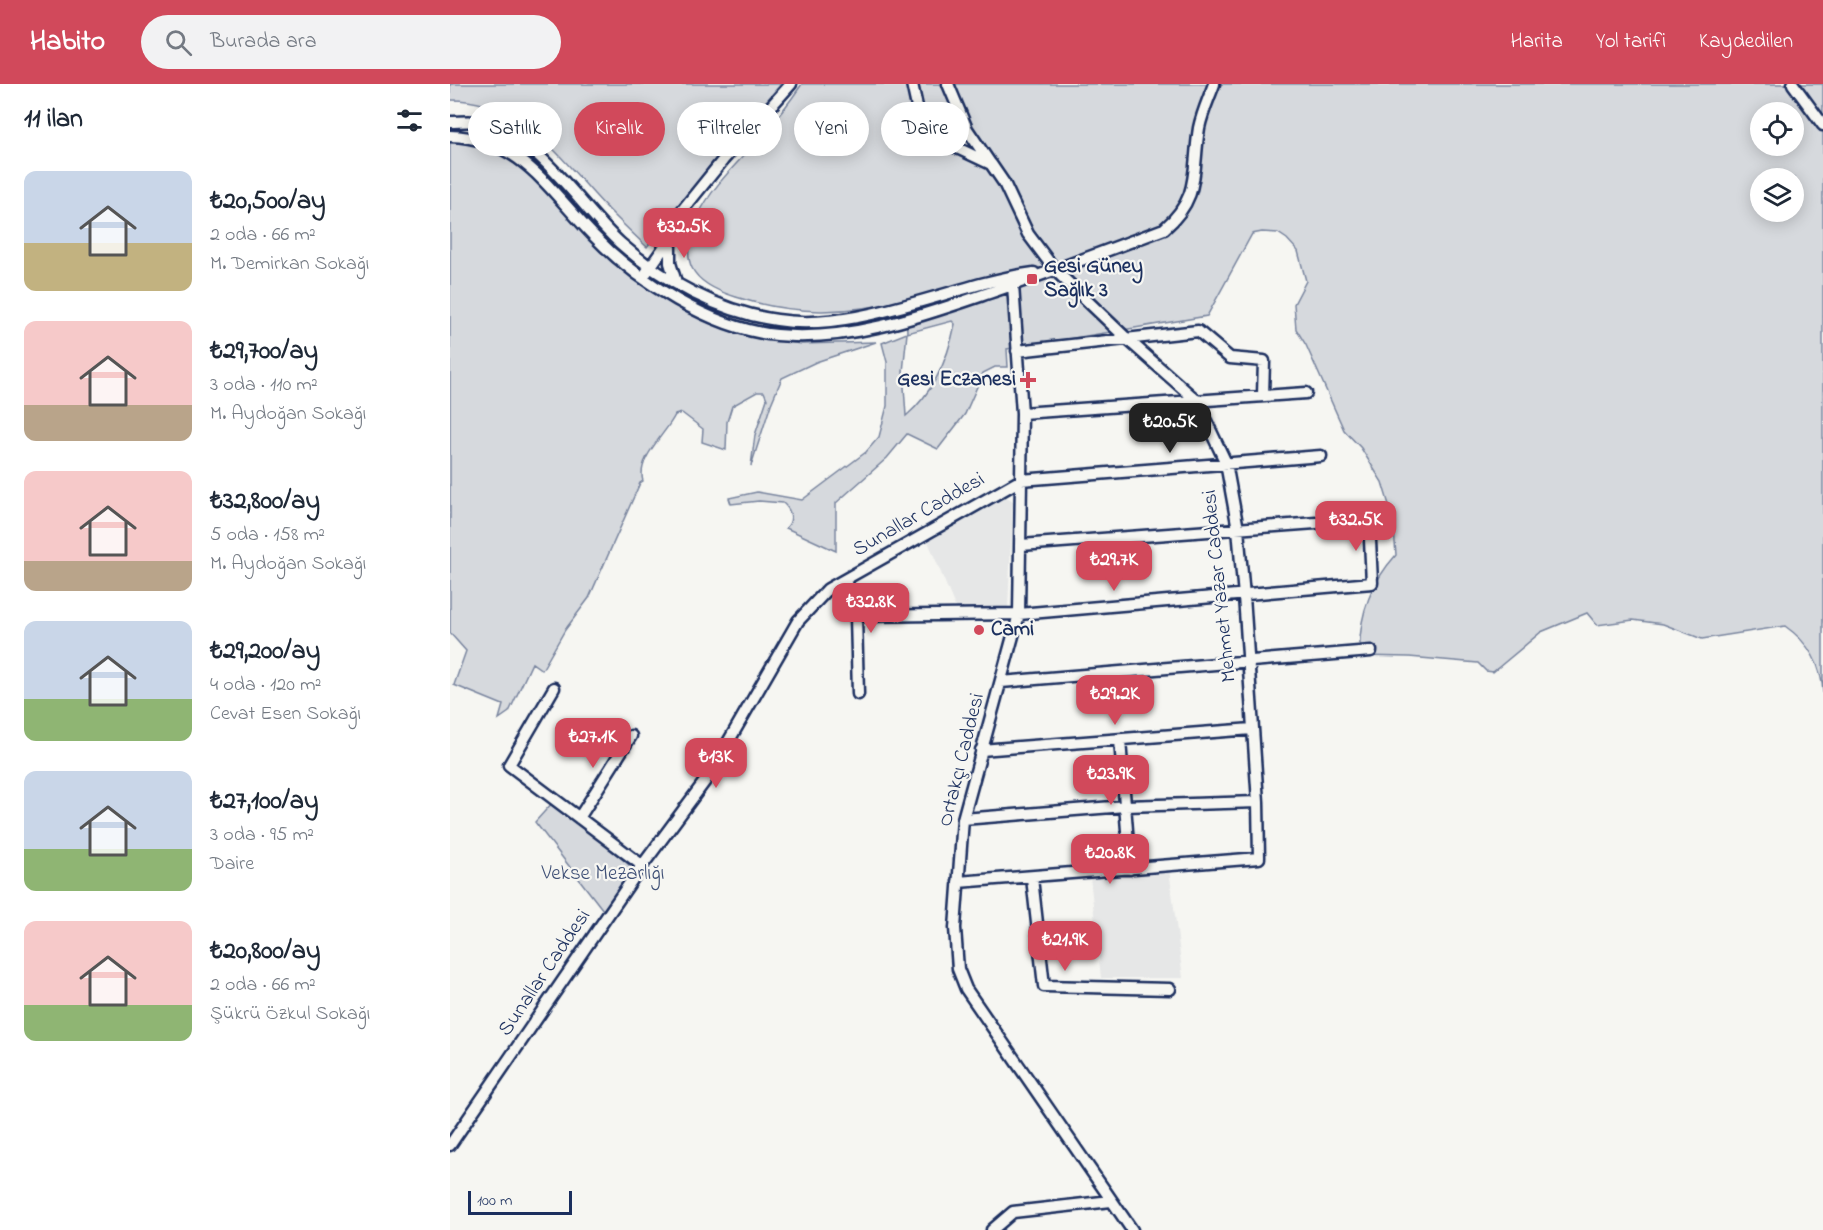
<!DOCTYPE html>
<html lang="tr">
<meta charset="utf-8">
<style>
:root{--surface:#fff;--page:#f2f2f3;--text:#1f2937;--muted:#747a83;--accent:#d1495b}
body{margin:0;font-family:"Indie Flower",sans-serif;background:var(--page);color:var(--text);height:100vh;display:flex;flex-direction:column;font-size:22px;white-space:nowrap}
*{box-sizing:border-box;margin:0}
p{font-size:20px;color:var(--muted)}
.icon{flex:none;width:33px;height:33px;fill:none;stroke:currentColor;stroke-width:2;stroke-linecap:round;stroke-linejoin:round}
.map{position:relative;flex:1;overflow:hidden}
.details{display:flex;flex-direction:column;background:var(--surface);width:450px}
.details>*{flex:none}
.hud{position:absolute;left:18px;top:18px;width:570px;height:54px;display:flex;gap:12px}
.buttons{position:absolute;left:1300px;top:18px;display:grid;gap:12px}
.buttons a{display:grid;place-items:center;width:54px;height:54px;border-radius:50%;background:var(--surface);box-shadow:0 3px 15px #0003;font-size:30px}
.scale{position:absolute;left:18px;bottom:15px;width:104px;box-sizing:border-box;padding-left:6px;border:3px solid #1b2f5e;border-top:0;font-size:16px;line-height:21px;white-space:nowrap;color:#1b2f5e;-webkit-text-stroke:4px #f6f6f2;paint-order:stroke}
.price{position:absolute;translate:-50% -51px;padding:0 14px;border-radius:12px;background:var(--accent);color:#fff;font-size:20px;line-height:39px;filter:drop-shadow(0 2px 3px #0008)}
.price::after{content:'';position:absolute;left:50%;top:36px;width:18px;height:14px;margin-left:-9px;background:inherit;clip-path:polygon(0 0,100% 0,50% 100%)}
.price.active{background:#222;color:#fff}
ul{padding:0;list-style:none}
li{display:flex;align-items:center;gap:18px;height:150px;padding:0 24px}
li span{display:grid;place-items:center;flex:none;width:168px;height:120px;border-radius:12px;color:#555}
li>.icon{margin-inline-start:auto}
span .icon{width:72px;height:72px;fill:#fffc;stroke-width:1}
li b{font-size:26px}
h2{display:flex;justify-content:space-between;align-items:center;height:72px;padding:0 24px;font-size:26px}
.pill{padding:0 21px;border-radius:27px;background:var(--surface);box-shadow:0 3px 15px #0003;font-size:21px;line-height:54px}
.pill.active{background:var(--accent);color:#fff}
header{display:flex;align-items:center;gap:36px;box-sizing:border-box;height:84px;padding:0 30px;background:var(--accent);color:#fff}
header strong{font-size:28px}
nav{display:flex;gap:33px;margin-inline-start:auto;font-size:21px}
.search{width:420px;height:54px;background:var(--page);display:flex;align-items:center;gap:15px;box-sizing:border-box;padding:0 21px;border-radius:33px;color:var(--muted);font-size:22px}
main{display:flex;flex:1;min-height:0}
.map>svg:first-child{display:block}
.built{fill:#e6e7e7}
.green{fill:#d6d9dd;stroke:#78849e;stroke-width:1.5;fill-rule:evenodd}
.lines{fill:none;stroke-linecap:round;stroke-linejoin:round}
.minor-casing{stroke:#1b2f5e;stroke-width:15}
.minor{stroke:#f6f6f2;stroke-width:10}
.poi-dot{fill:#d1495b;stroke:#f6f6f2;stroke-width:2}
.labels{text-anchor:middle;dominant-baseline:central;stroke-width:4.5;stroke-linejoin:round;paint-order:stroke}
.poi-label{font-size:21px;font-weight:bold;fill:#1b2f5e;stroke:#f6f6f2;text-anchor:start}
.street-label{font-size:21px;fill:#1b2f5e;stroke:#f6f6f2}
.park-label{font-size:21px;fill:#405177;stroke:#f6f6f2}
</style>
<header>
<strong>Habito</strong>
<div class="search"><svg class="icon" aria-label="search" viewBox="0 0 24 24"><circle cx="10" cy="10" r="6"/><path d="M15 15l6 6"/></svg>Burada ara</div>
<nav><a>Harita</a><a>Yol tarifi</a><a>Kaydedilen</a></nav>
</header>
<main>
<section class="details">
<h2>11 ilan<svg class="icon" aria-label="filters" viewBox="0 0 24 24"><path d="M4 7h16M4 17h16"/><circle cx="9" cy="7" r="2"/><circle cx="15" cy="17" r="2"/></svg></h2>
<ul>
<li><span style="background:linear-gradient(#c9d6e8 60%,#c2b280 0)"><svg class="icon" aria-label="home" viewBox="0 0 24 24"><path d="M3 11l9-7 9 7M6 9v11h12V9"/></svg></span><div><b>₺20,500/ay</b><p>2 oda · 66 m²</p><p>M. Demirkan Sokağı</p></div></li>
<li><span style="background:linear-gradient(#f6c9c9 70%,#b9a48a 0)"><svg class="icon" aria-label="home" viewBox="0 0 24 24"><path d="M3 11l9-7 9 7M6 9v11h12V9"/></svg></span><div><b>₺29,700/ay</b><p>3 oda · 110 m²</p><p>M. Aydoğan Sokağı</p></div></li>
<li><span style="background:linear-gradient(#f6c9c9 75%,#b9a48a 0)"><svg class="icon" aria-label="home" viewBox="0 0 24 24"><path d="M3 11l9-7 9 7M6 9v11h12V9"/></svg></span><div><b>₺32,800/ay</b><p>5 oda · 158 m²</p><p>M. Aydoğan Sokağı</p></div></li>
<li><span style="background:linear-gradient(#c9d6e8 65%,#8fb573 0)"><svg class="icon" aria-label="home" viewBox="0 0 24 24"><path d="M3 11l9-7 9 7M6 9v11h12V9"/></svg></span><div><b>₺29,200/ay</b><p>4 oda · 120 m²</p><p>Cevat Esen Sokağı</p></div></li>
<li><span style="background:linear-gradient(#c9d6e8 65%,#8fb573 0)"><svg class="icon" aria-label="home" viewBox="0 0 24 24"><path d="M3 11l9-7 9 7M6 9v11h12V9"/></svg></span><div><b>₺27,100/ay</b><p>3 oda · 95 m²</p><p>Daire</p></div></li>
<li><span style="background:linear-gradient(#f6c9c9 70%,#8fb573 0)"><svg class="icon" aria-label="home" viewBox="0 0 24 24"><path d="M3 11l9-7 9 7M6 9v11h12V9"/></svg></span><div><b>₺20,800/ay</b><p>2 oda · 66 m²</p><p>Şükrü Özkul Sokağı</p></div></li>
</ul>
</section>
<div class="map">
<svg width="1373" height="1146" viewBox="0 0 1373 1146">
<rect width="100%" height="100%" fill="#f6f6f2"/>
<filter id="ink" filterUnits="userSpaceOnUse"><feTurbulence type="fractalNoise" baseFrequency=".0167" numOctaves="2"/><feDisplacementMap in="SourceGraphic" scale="12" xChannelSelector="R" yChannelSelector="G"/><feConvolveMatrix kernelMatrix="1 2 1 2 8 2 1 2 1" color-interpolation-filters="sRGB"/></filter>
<g filter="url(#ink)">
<!-- built -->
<path class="built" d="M555 412 563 417 558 523 506 525 477 455Z
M719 785 733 894H651L640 793Z"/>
<!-- green -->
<path class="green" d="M0 0H331L260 82 197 163C179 146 161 129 145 111 105 66 66 15 0 16Z
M352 0H1373V610C1372 581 1358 558 1335 542L1252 555 1213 540 1183 536 1147 541 1137 529 1091 548 1043 588 1036 587 1028 579 959 573 910 572C908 534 920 500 946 471L943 434 932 398 911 364 894 346 856 261 846 245 844 220 856 197 848 167 837 155 828 149 812 148 802 150 757 232 557 265 558 283H545L533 289 515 330 488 365 457 350 437 374 386 419V467L336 444C344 436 341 426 333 419L309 417 281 420 279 414 307 408 352 416 416 368 429 353 437 322V278L432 259 457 249 456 216C398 230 344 232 286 213 241 199 227 178 248 132 262 102 288 79 310 54 325 37 339 19 352 0ZM1311 28H1344V62H1311ZM1311 94H1344V128H1311ZM502 237 505 240C498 275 484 308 456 332L453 288 457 249Z
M0 52 57 68 213 212 246 232 303 251 335 258 352 260 426 258 366 278 332 294 321 320 301 382 305 351 317 315 314 308H307L282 322 277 338 276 366 252 358 253 345 232 329 225 331C216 350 186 375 193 397L190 399 139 514 115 546 92 586 82 579 59 628 49 635 53 621 4 601 16 567 0 549Z
M104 717 186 787 153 826 85 738Z"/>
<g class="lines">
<!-- minor casing -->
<g class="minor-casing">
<path id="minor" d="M462 0 469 32 486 54 541 80 554 99 578 150 605 186 676 254 746 316 776 379 788 445 794 512 808 718 809 774 508 798
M498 0 517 45 540 79
M1343 0 1373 41
M0 38C9 38 19 37 27 38 87 48 128 121 170 159 213 197 270 228 327 236 409 249 502 200 584 189
M0 52C71 54 98 105 143 151 187 197 262 245 327 251 400 258 472 232 539 209 598 189 656 167 714 145 751 113 742 88 749 44 752 29 759 14 764 0
M220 155V179L226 198
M196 189 220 155 231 128 273 76 341 0
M563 201 572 329 569 530 513 735 505 844 508 885 516 905 682 1146
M567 267 748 247 780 274 814 277 813 311
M572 329 856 309
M396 495 406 532 408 610
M406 532 569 530 922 499 919 435 571 461
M551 598 921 567
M104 604 59 681 193 782
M670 656 680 785
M531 666 802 645
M129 734 181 652
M513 735 675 722 808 718
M582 794 594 902 720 905
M0 1061 186 790 258 693 348 537 378 505 571 396 871 372
M542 1146 563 1128 661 1117"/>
</g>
<!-- minor -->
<use href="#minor" class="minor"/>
</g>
</g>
<!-- markers -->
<g class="poi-dot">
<rect x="576" y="189" width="12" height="12" rx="3"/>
<path d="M575 287h6v6h6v6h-6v6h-6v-6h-6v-6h6z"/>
<circle cx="529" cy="546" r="6"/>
</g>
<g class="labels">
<!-- poi labels -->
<g class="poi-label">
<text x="594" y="183">Gesi Güney<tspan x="594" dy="24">Sağlık 3</tspan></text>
<text x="566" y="296" text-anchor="end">Gesi Eczanesi</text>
<text x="541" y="546">Cami</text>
</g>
<!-- street labels -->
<g class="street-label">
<text transform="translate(469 431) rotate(-30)">Sunallar Caddesi</text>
<text transform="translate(770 502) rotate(-96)">Mehmet Yazar Caddesi</text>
<text transform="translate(512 676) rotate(-76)">Ortakçı Caddesi</text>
<text transform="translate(95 889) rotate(-56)">Sunallar Caddesi</text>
</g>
<!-- park labels -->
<g class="park-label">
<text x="153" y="790">Vekse Mezarlığı</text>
</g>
</g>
</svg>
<div class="buttons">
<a><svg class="icon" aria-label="locate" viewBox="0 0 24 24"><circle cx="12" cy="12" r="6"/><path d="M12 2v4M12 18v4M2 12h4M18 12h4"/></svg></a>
<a><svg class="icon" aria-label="layers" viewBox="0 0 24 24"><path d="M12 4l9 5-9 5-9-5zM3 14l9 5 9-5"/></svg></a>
</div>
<div class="scale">100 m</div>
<b class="price" style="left:234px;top:175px">₺32.5K</b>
<b class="price active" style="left:720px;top:370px">₺20.5K</b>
<b class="price" style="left:906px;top:468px">₺32.5K</b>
<b class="price" style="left:664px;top:508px">₺29.7K</b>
<b class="price" style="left:421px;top:550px">₺32.8K</b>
<b class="price" style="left:665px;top:642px">₺29.2K</b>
<b class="price" style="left:143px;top:685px">₺27.1K</b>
<b class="price" style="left:266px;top:705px">₺13K</b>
<b class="price" style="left:661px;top:722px">₺23.9K</b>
<b class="price" style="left:660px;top:801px">₺20.8K</b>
<b class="price" style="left:615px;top:888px">₺21.9K</b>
<div class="hud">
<a class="pill">Satılık</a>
<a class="pill active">Kiralık</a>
<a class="pill">Filtreler</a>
<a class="pill">Yeni</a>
<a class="pill">Daire</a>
</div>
</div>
</main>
